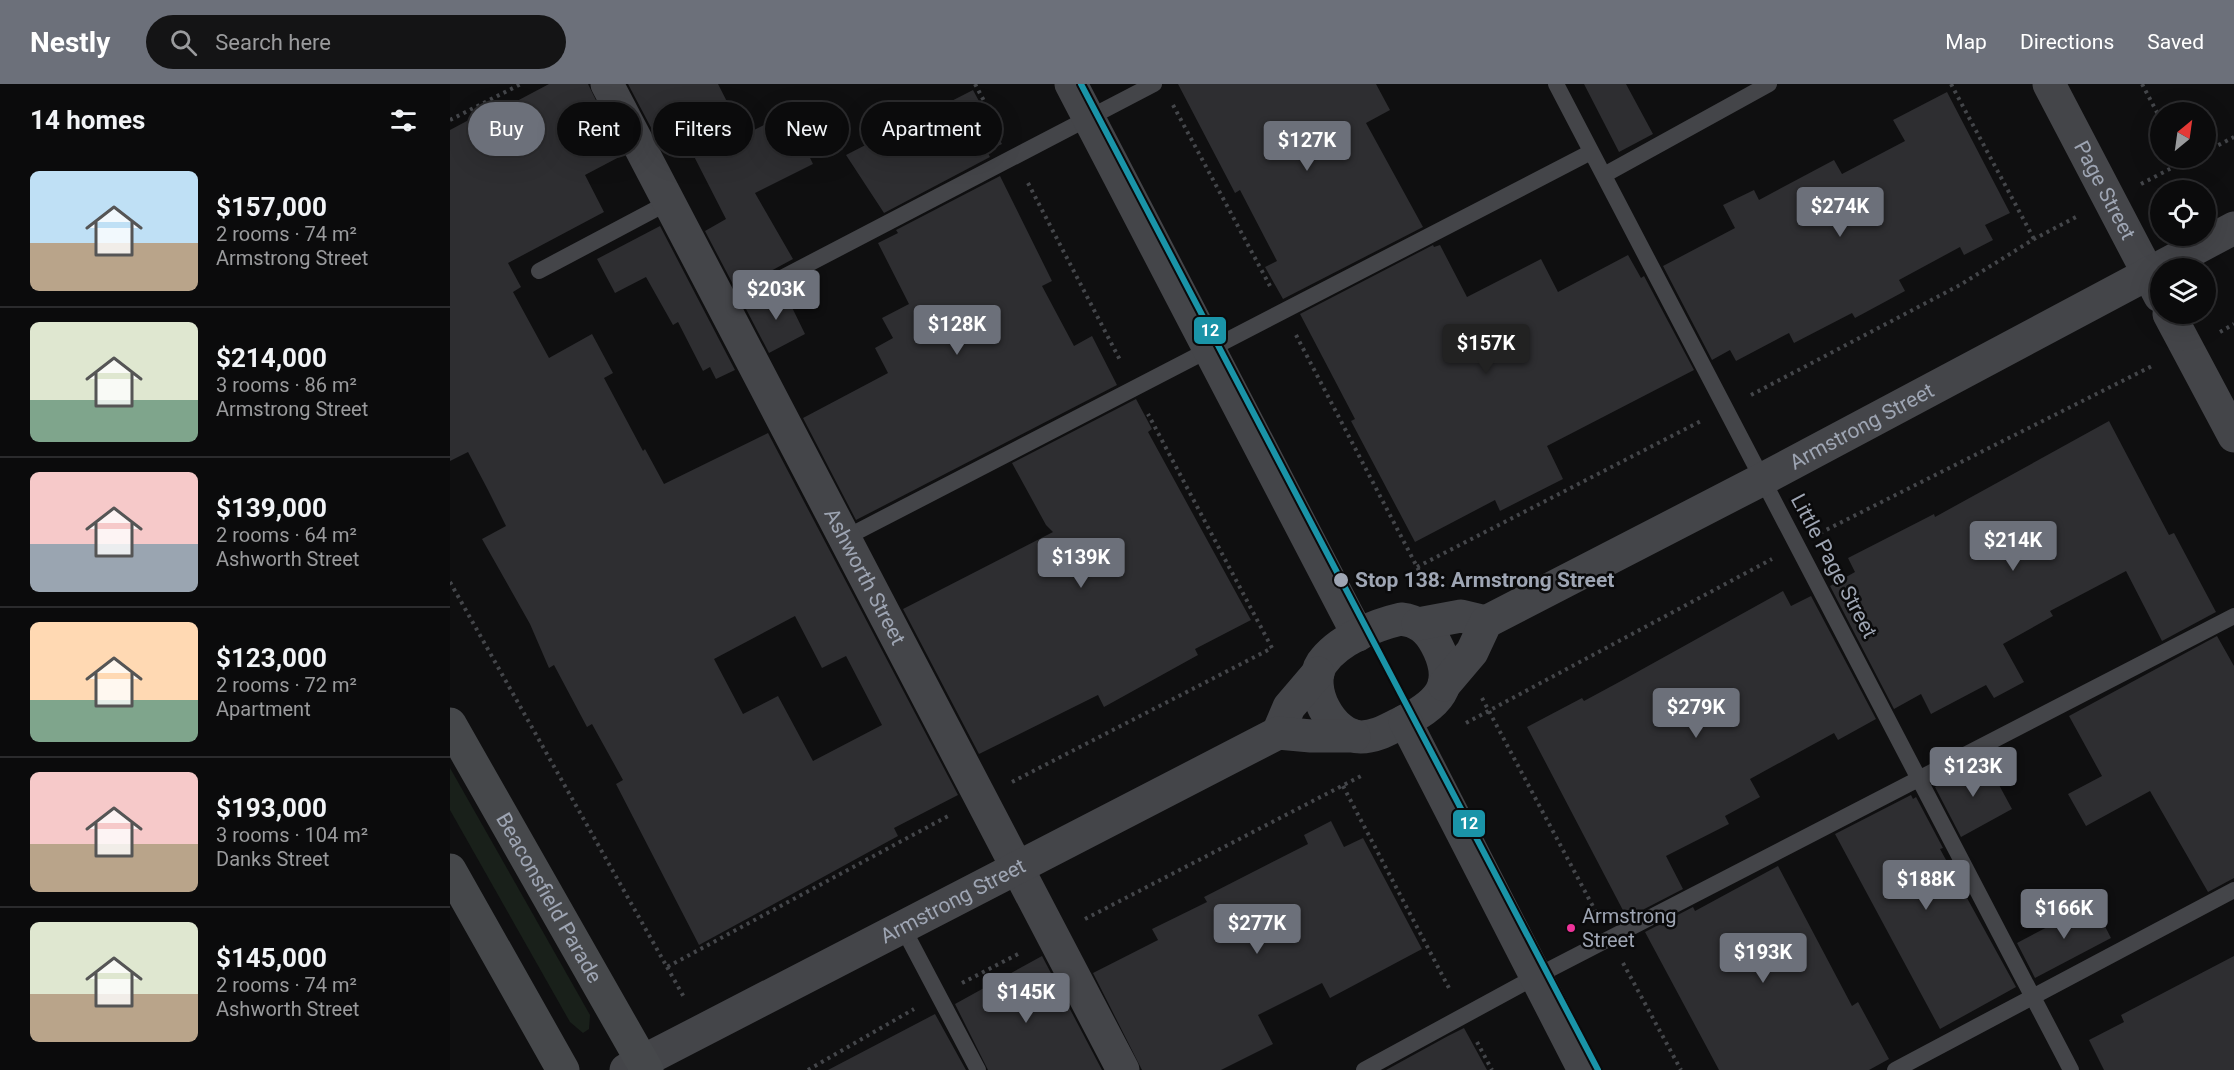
<!DOCTYPE html>
<meta charset="utf-8">
<style>
:root{--surface:#0b0b0c;--page:#141415;--text:#f1f3f6;--muted:#9a9b9d;--line:#2b2b2d;--accent:#6c707a}
body{margin:0;font-family:Roboto,sans-serif;background:var(--page);color:var(--text);height:100vh;display:flex;flex-direction:column;font-size:22px;white-space:nowrap}
*{box-sizing:border-box;margin:0}
p{font-size:20px;color:var(--muted)}
.icon{flex:none;width:33px;height:33px;fill:none;stroke:currentColor;stroke-width:2;stroke-linecap:round;stroke-linejoin:round}
.map{position:relative;flex:1;overflow:hidden}
.panel{display:flex;flex-direction:column;background:var(--surface);width:450px}
.panel>*{flex:none}
.hud{position:absolute;left:18px;top:18px;width:570px;height:54px;display:flex;gap:12px}
.needle{width:39px;rotate:29deg}
.fabs{position:absolute;left:1700px;top:18px;display:grid;gap:12px}
.fabs a{display:grid;place-items:center;width:66px;height:66px;border-radius:50%;background:var(--surface);box-shadow:0 6px 24px #0002,0 0 0 2px var(--line);font-size:30px}
.price{position:absolute;translate:-50% -51px;padding:0 14px;border-radius:6px;background:var(--accent);color:#fff;font-size:20px;line-height:39px;filter:drop-shadow(0 2px 3px #0008)}
.price::after{content:'';position:absolute;left:50%;top:36px;width:18px;height:14px;margin-left:-9px;background:inherit;clip-path:polygon(0 0,100% 0,50% 100%)}
.price.active{background:#222;color:#fff}
ul{padding:0;list-style:none}
li{display:flex;align-items:center;gap:18px;height:150px;padding:0 30px}
li+li{border-top:2px solid var(--line)}
li span{display:grid;place-items:center;flex:none;width:168px;height:120px;border-radius:9px;color:#555}
li>.icon{margin-inline-start:auto}
span .icon{width:72px;height:72px;fill:#fffc;stroke-width:1}
li b{font-size:26px}
h2{display:flex;justify-content:space-between;align-items:center;height:72px;padding:0 30px;font-size:26px}
.pill{padding:0 21px;border-radius:27px;background:var(--surface);box-shadow:0 6px 24px #0002,0 0 0 2px var(--line);font-size:21px;line-height:54px}
.pill.active{background:var(--accent);color:#fff}
header{display:flex;align-items:center;gap:36px;box-sizing:border-box;height:84px;padding:0 30px;background:var(--accent);color:#fff}
header strong{font-size:28px}
nav{display:flex;gap:33px;margin-inline-start:auto;font-size:21px}
.search{width:420px;height:54px;background:var(--page);display:flex;align-items:center;gap:15px;box-sizing:border-box;padding:0 21px;border-radius:33px;color:var(--muted);font-size:22px}
main{display:flex;flex:1;min-height:0}
.map>svg:first-child{display:block}
.green{fill:#19201a}
.building{fill:#2e2e31;fill-rule:evenodd}
.lines{fill:none;stroke-linecap:round;stroke-linejoin:round}
.path{stroke:#44464a;stroke-width:4;stroke-dasharray:3 4.5;stroke-linecap:butt}
.service{stroke:#444549;stroke-width:16}
.minor{stroke:#444549;stroke-width:33}
.primary{stroke:#46484b;stroke-width:33}
.tram-1-casing{stroke:#0a0a0b;stroke-width:10}
.tram-1{stroke:#1a94a8;stroke-width:6}
.stop-dot{fill:#9ea5b3;stroke:#0a0a0b;stroke-width:2}
.bus-dot{fill:#ef339a;stroke:#0a0a0b;stroke-width:2}
.labels{text-anchor:middle;dominant-baseline:central;stroke-width:5;stroke-linejoin:round;paint-order:stroke}
.bus-label{font-size:20px;fill:#9ea5b3;stroke:#0a0a0b;text-anchor:start}
.street-label{font-size:21px;fill:#9ea5b3;stroke:#0a0a0b}
.stop-label{font-size:21px;font-weight:bold;fill:#9ea5b3;stroke:#0a0a0b;text-anchor:start}
.line-badge{stroke:#0a0a0b;stroke-width:2}
.badge-label{font-size:16px;text-anchor:middle;font-weight:bold;fill:#fff}
</style>
<header>
<strong>Nestly</strong>
<div class="search"><svg class="icon" aria-label="search" viewBox="0 0 24 24"><circle cx="10" cy="10" r="6"/><path d="M15 15l6 6"/></svg>Search here</div>
<nav><a>Map</a><a>Directions</a><a>Saved</a></nav>
</header>
<main>
<section class="panel">
<h2>14 homes<svg class="icon" aria-label="filters" viewBox="0 0 24 24"><path d="M4 7h16M4 17h16"/><circle cx="9" cy="7" r="2"/><circle cx="15" cy="17" r="2"/></svg></h2>
<ul>
<li><span style="background:linear-gradient(#bfe0f5 60%,#b9a48a 0)"><svg class="icon" aria-label="home" viewBox="0 0 24 24"><path d="M3 11l9-7 9 7M6 9v11h12V9"/></svg></span><div><b>$157,000</b><p>2 rooms · 74 m²</p><p>Armstrong Street</p></div></li>
<li><span style="background:linear-gradient(#dfe7d0 65%,#7fa58c 0)"><svg class="icon" aria-label="home" viewBox="0 0 24 24"><path d="M3 11l9-7 9 7M6 9v11h12V9"/></svg></span><div><b>$214,000</b><p>3 rooms · 86 m²</p><p>Armstrong Street</p></div></li>
<li><span style="background:linear-gradient(#f6c9c9 60%,#9aa5b1 0)"><svg class="icon" aria-label="home" viewBox="0 0 24 24"><path d="M3 11l9-7 9 7M6 9v11h12V9"/></svg></span><div><b>$139,000</b><p>2 rooms · 64 m²</p><p>Ashworth Street</p></div></li>
<li><span style="background:linear-gradient(#ffd9b3 65%,#7fa58c 0)"><svg class="icon" aria-label="home" viewBox="0 0 24 24"><path d="M3 11l9-7 9 7M6 9v11h12V9"/></svg></span><div><b>$123,000</b><p>2 rooms · 72 m²</p><p>Apartment</p></div></li>
<li><span style="background:linear-gradient(#f6c9c9 60%,#b9a48a 0)"><svg class="icon" aria-label="home" viewBox="0 0 24 24"><path d="M3 11l9-7 9 7M6 9v11h12V9"/></svg></span><div><b>$193,000</b><p>3 rooms · 104 m²</p><p>Danks Street</p></div></li>
<li><span style="background:linear-gradient(#dfe7d0 60%,#b9a48a 0)"><svg class="icon" aria-label="home" viewBox="0 0 24 24"><path d="M3 11l9-7 9 7M6 9v11h12V9"/></svg></span><div><b>$145,000</b><p>2 rooms · 74 m²</p><p>Ashworth Street</p></div></li>
</ul>
</section>
<div class="map">
<svg width="1784" height="986" viewBox="0 0 1784 986">
<rect width="100%" height="100%" fill="#0f0f10"/>
<!-- green -->
<path class="green" d="M0 684 140 931 139 945 133 949 120 938 0 726Z"/>
<!-- building -->
<path class="building" d="M99 0H138L173 71 135 91 154 128 58 179 71 203 63 208 99 274 142 250 163 289 154 294 193 367 195 365 214 400 318 349 508 711 444 744 448 752 249 861 166 700 173 696 142 640 137 643 104 581 99 584 80 540 32 455 56 442 38 406 18 368 0 377V46L30 30 33 35ZM345 532 372 584 396 572 432 641 363 677 328 612 293 630 264 575Z
M178 0H268L294 51 338 29 363 80 305 109 343 175 286 206 255 147 276 135 228 41 206 53Z
M728 0H926L940 26 916 39 973 143 833 215 815 183 827 177 790 106 785 109Z
M1134 0H1176L1203 50 1169 68Z
M523 6 552 60 537 67 540 73 434 129 396 71Z
M1497 8 1560 129 1535 141 1543 156 1514 171 1510 163 1449 196 1455 207 1405 234 1402 229 1344 259 1339 249 1286 277 1280 266 1262 276 1213 182 1285 144 1273 121 1304 106 1309 116 1384 76 1392 90 1455 57 1443 36Z
M550 92 602 197 592 202 624 262 642 252 667 301 406 436 353 334 438 289 425 264 443 254 432 234 459 220 428 159 448 149 446 146Z
M210 142 285 286 266 295 260 283 253 287 228 238 223 241 196 193 165 209 147 175Z
M983 161 984 163 990 161 1017 213 1091 175 1108 208 1178 171 1191 194 1194 192 1244 286 1097 362 1113 395 1050 427 1045 416 965 458 901 337 905 335 850 230Z
M333 205 355 250 319 269 296 225Z
M686 315 702 345 698 348 801 536 745 565 748 571 654 623 648 611 529 670 453 525 603 448 596 441 562 379Z
M1659 337 1719 451 1724 449 1766 528 1712 557 1676 487 1600 527 1603 532 1553 560 1574 598 1544 614 1536 601 1481 630 1471 610 1444 625 1380 502 1405 488 1398 474 1484 430 1485 433Z
M1333 507 1341 522 1361 512 1426 635 1388 656 1384 649 1300 695 1310 713 1275 732 1279 740 1216 772 1233 805 1177 834 1077 643 1132 614 1134 617 1171 597Z
M1767 552 1784 582V794L1758 808 1700 707 1636 742 1618 710 1652 692 1619 632Z
M1535 675 1562 725 1511 753 1485 703Z
M1461 711 1463 715 1466 713 1493 764 1490 765 1566 903 1490 945 1385 750Z
M881 737 894 763 913 754 972 865 880 914 872 899 808 931 823 960 771 986H692L643 889 708 856 702 845 757 818 754 813 858 760 854 751Z
M1328 782 1402 922 1408 918 1439 975 1419 986H1269L1195 848 1243 823 1245 827Z
M1643 819 1661 854 1585 894 1567 859Z
M592 872 652 986H538L505 920Z
M1784 872V986H1654L1639 956 1674 938 1671 931Z
M485 930 516 986H378Z
M1014 944 1037 986H936L998 952Z"/>
<g class="lines">
<!-- path -->
<path class="path" d="M525 0 550 47
M1501 0 1584 155
M1692 0 1710 34
M723 21 820 202
M0 36 71 0
M1755 68 1784 53
M1733 78 1743 74
M578 99 671 278
M1691 100 1733 78 1731 74
M1770 248 1784 240
M846 251 977 502
M1301 311 1510 201 1584 155 1628 132
M1370 449 1704 281
M967 483 1251 337
M0 498 217 883 500 731
M1032 614 1147 830
M1016 639 1322 475
M562 698 822 564 698 330
M893 702 1000 906
M635 835 913 691
M1173 879 1231 986
M217 883 235 915
M512 899 570 869
M1027 958 1042 986
M358 986 464 925"/>
<!-- service -->
<path class="service" d="M1106 0 1621 986
M1154 91 1319 0
M89 187 219 118
M274 224 704 0
M395 454 1141 68
M453 844 528 986
M914 986 1085 893 1784 532
M1445 986 1784 806"/>
<!-- minor -->
<g class="minor">
<path id="s1" d="M157 0 673 986"/>
<path d="M621 0 908 551"/>
<path id="s2" d="M1599 0 1710 212"/>
<path d="M1719 230 1784 352"/>
<path d="M951 535C968 537 978 545 986 560 1009 603 987 621 949 640 937 646 925 653 911 653 881 652 856 603 872 579 888 556 925 541 951 535Z"/>
<path d="M968 540 1011 532 1036 538"/>
<path id="s3" d="M994 601 1022 568 1036 538 1313 395 1784 144"/>
<path d="M955 637 1134 986"/>
<path d="M828 649 839 623 868 589"/>
<path id="s4" d="M176 986 828 649 861 652H904"/>
</g>
<!-- primary -->
<g class="primary">
<path id="s5" d="M0 640 197 986"/>
<path d="M0 786 113 986"/>
</g>
<!-- tram-1 casing -->
<g class="tram-1-casing">
<path id="tram-1" d="M631 0 1148 986"/>
</g>
<!-- tram-1 -->
<use href="#tram-1" class="tram-1"/>
</g>
<!-- markers -->
<circle class="stop-dot" cx="891" cy="496" r="8"/>
<circle class="bus-dot" cx="1121" cy="844" r="5"/>
<g class="labels">
<!-- bus labels -->
<g class="bus-label">
<text x="1132" y="832">Armstrong<tspan x="1132" dy="24">Street</tspan></text>
</g>
<!-- street labels -->
<g class="street-label">
<text stroke="none"><textPath href="#s2" startOffset="120">Page Street</textPath></text>
<text stroke="none"><textPath href="#s3" startOffset="500">Armstrong Street</textPath></text>
<text transform="translate(1384 482) rotate(62)">Little Page Street</text>
<text stroke="none"><textPath href="#s1" startOffset="556">Ashworth Street</textPath></text>
<text stroke="none"><textPath href="#s5" startOffset="200">Beaconsfield Parade</textPath></text>
<text stroke="none"><textPath href="#s4" startOffset="368">Armstrong Street</textPath></text>
</g>
<!-- stop labels -->
<g class="stop-label">
<text x="905" y="496">Stop 138: Armstrong Street</text>
</g>
</g>
<g class="line-badge">
<rect x="743" y="232" width="34" height="29" rx="6" fill="#1a94a8"/>
<rect x="1002" y="725" width="34" height="29" rx="6" fill="#1a94a8"/>
</g>
<g class="badge-label">
<text x="760" y="252">12</text>
<text x="1019" y="745">12</text>
</g>
</svg>
<div class="fabs">
<a><svg class="needle" viewBox="-14 -14 28 28"><path d="M0-13l5 13h-10z" fill="#e53935"/><path d="M0 13l5-13h-10z" fill="#9a9b9d"/></svg></a>
<a><svg class="icon" aria-label="locate" viewBox="0 0 24 24"><circle cx="12" cy="12" r="6"/><path d="M12 2v4M12 18v4M2 12h4M18 12h4"/></svg></a>
<a><svg class="icon" aria-label="layers" viewBox="0 0 24 24"><path d="M12 4l9 5-9 5-9-5zM3 14l9 5 9-5"/></svg></a>
</div>
<b class="price" style="left:857px;top:88px">$127K</b>
<b class="price" style="left:1390px;top:154px">$274K</b>
<b class="price" style="left:326px;top:237px">$203K</b>
<b class="price" style="left:507px;top:272px">$128K</b>
<b class="price active" style="left:1036px;top:291px">$157K</b>
<b class="price" style="left:1563px;top:488px">$214K</b>
<b class="price" style="left:631px;top:505px">$139K</b>
<b class="price" style="left:1246px;top:655px">$279K</b>
<b class="price" style="left:1523px;top:714px">$123K</b>
<b class="price" style="left:1476px;top:827px">$188K</b>
<b class="price" style="left:1614px;top:856px">$166K</b>
<b class="price" style="left:807px;top:871px">$277K</b>
<b class="price" style="left:1313px;top:900px">$193K</b>
<b class="price" style="left:576px;top:940px">$145K</b>
<div class="hud">
<a class="pill active">Buy</a>
<a class="pill">Rent</a>
<a class="pill">Filters</a>
<a class="pill">New</a>
<a class="pill">Apartment</a>
</div>
</div>
</main>
